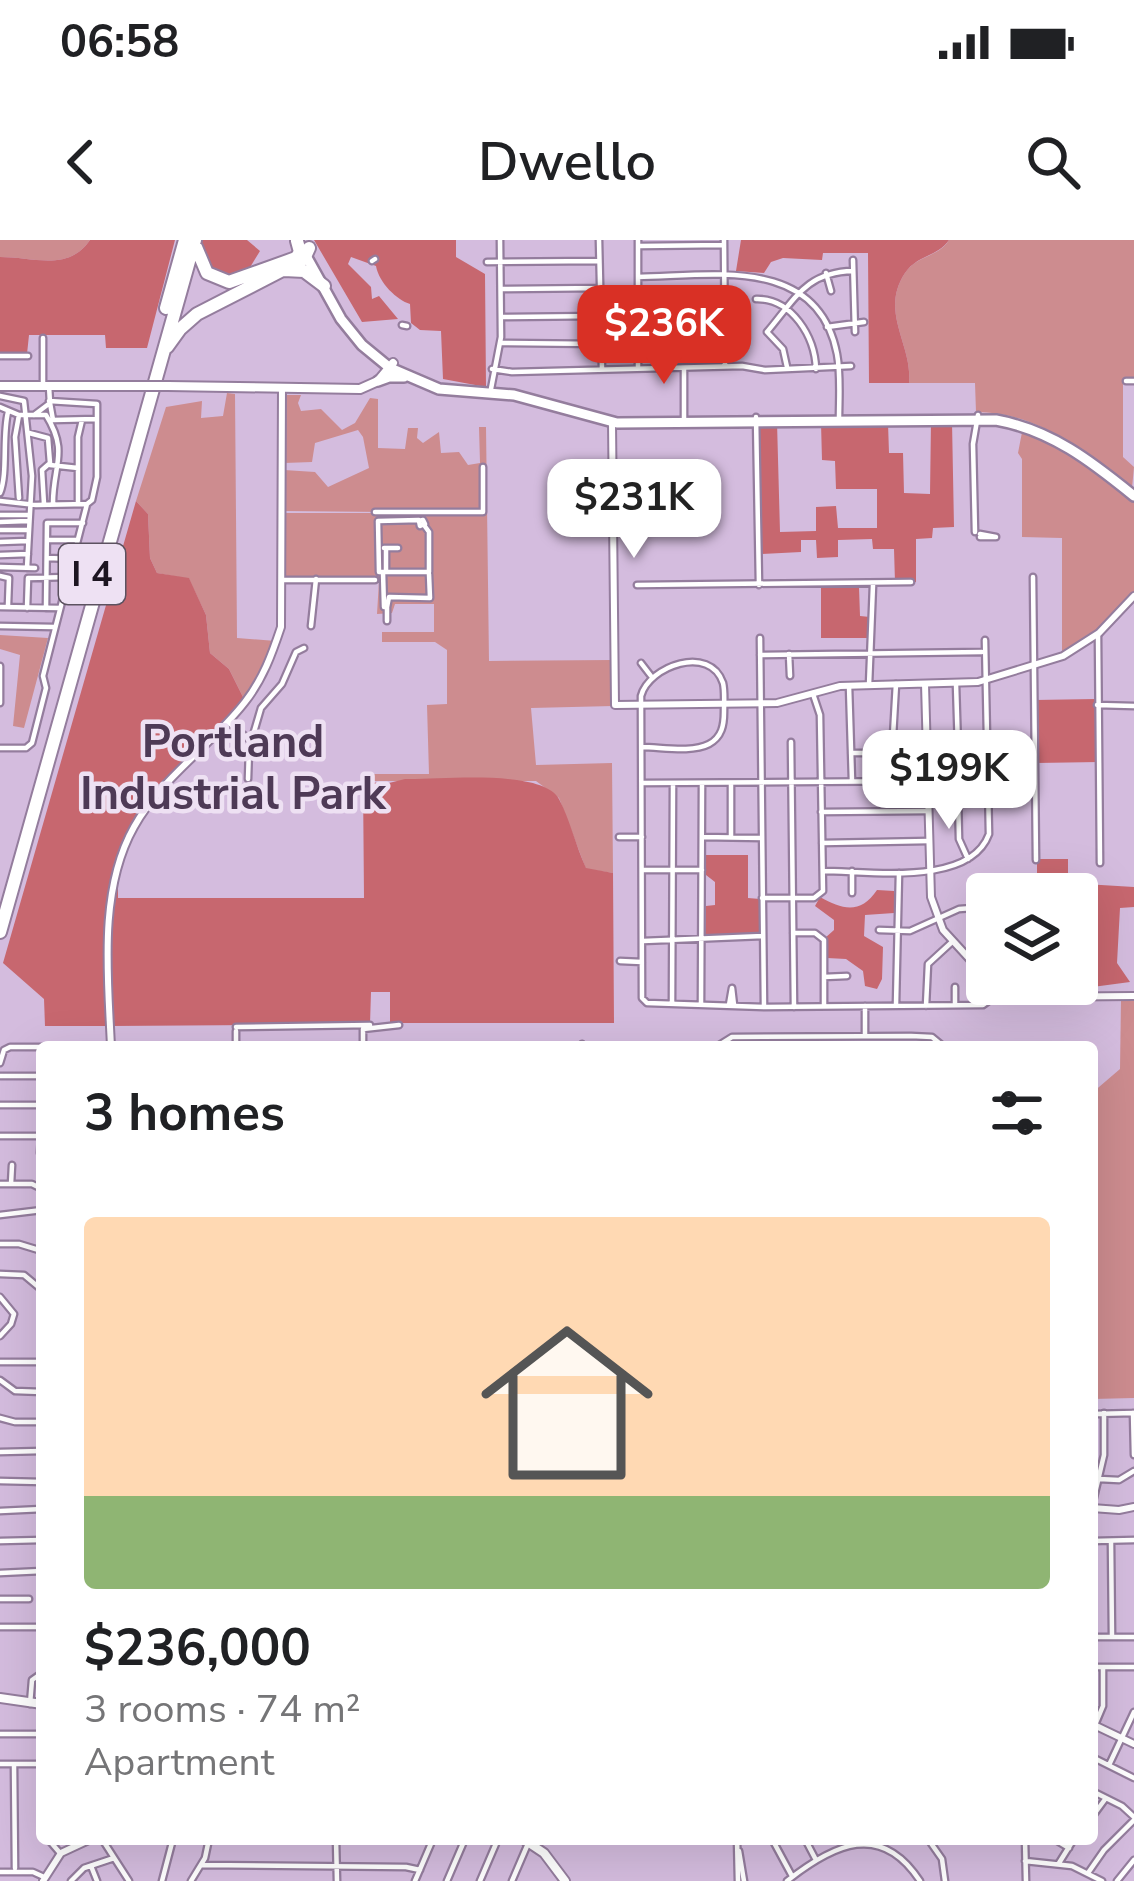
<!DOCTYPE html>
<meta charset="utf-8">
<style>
:root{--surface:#fff;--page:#f6f6f6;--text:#202124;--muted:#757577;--line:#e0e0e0;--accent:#d93025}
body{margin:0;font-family:"Nunito Sans",sans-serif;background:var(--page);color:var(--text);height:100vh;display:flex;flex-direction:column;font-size:45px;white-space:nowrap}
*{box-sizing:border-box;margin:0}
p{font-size:39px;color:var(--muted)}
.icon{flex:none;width:66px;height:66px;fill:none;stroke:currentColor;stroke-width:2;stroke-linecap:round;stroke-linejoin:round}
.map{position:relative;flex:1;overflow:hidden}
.panel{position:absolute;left:36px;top:801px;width:1062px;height:804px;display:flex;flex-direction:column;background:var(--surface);border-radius:12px;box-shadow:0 12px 48px #0002}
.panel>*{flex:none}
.controls{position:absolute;left:966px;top:633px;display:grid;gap:24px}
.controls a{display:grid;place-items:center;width:132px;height:132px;border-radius:12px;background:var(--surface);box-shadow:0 12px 48px #0002;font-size:60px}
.price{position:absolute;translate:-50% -102px;padding:0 27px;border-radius:24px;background:#fff;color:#222;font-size:39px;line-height:78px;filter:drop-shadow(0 3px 6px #0008)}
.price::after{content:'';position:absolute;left:50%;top:72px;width:36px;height:27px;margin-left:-18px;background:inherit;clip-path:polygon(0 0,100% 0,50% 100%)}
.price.on{background:var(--accent);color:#fff}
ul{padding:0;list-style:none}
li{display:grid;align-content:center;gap:24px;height:636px;padding:0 48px}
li+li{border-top:3px solid var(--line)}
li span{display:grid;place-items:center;height:372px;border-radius:12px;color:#555}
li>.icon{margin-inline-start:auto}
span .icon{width:216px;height:216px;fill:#fffc;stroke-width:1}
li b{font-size:51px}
h2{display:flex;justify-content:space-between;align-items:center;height:144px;padding:0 48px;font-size:51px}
.status{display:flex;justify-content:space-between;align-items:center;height:84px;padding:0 60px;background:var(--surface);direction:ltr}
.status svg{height:33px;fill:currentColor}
header{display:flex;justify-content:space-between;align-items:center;height:156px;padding:0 48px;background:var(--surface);font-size:54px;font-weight:600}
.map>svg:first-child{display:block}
.green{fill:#cd8c8f}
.forest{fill:#c7676f}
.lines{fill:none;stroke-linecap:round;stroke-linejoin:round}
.minor-casing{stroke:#947d9d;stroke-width:9}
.tertiary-casing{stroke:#947d9d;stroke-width:10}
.secondary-casing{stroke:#947d9d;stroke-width:12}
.primary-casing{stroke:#947d9d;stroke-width:14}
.motorway-casing{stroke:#947d9d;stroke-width:16}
.minor{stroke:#fff;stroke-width:4.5}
.tertiary{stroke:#fff;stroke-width:6}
.secondary{stroke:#fff;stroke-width:8}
.primary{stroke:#fff;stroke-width:9}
.motorway{stroke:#fff;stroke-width:12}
.secondary-bridge-casing{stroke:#947d9d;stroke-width:12;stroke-linecap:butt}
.secondary-bridge{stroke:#fff;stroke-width:8}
.labels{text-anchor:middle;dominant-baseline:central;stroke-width:9;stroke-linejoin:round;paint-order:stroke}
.shield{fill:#eee1f3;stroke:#5c5260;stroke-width:3}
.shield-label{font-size:36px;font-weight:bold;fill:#1d1521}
.quarter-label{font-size:45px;font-weight:bold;fill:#4e3a56;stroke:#eee1f3}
</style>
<div class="status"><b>06:58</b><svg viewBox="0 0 49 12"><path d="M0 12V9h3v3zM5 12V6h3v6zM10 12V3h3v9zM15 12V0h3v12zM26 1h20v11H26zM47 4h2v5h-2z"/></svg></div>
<header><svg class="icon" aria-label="back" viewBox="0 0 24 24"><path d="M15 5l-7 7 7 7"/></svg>Dwello<svg class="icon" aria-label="search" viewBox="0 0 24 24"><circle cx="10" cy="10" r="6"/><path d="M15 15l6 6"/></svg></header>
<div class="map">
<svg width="1134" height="1641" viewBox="0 0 1134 1641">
<rect width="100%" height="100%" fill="#d4bcde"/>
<!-- green -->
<path class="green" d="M0 0H90C68 32 34 17 0 17Z
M949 0H1134V138L1123 139V217L1134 227 1132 248C1086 212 1038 172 976 172L975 143H909C913 105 879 72 905 33 917 15 939 17 949 0Z
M227 153 235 154 237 398 276 401 245 461 229 429 210 413 206 375 189 339 157 333 150 318 148 274 136 261 166 167 202 161 201 178 223 176Z
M286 155H301L298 163 301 171 321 169 342 190 355 183 370 158 378 159V208L405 209 408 188H418L417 198 423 203 439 192 441 213 459 212 468 225 480 223 479 187H486L489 421 613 420V466L531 468 536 525 612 523 613 633 586 629 559 558 536 541H363V534H429L427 465 447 464V410L435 402H382V392H434V364H395L392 373 377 374 379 341 375 337 285 336V273H483L285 271 284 230 315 232 328 247 369 228 363 197 358 190 315 203 312 222 284 223Z
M1023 187 1064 205 1134 262V354L1098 393 1062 414V298L1022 297V219L1018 213Z
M699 244V291H663V245Z
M0 395 48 398 24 488 13 486 20 415 0 409Z
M1121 760H1134V1158L1092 1159V853L1120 829Z"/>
<!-- forest -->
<path class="forest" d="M90 0H175L147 108H106L105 95H29L27 114H0V17C34 17 68 32 90 0Z
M201 0H247L260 11 249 29 227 37 212 32Z
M314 0H456V17L485 34 486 147 443 139 441 91 420 90 411 83 410 64C397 60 379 43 376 26L351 17 348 24 371 47 372 59 379 56 398 79 362 82Z
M741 0H949C939 16 917 15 905 33 879 72 913 105 909 143H869L868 13H823L822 20 783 18 771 22 764 33 736 31Z
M758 182H777L780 292 816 291V267L836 266 838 288H877V249H836L835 221 822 220 821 183H888L889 213H903L904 253 930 254 931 182H952L954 287 933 288 932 298 916 299V342H895L894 309H873L872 299 838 300V317L817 318 816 300H801V312L761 314Z
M136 261 148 274 150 318 157 333 189 338 206 375 210 413 229 429 245 461 136 580 112 653 106 786H45L44 759 3 723Z
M821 347H859L860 376 870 377 867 398H821Z
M1096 459 1099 522 1036 523 1035 460Z
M405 539C438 540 542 528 559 559 570 580 576 606 586 628L613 633 614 783H390V752H371L370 784 111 786 112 679 118 633V658H364L363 541 385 544Z
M706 615H748V658L760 659V693L705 697 706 666 715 665V642L706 635Z
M1037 619H1068V643L1134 647V667L1120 668 1117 723 1130 742 1085 748V654L1082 651H1037Z
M877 650 894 651V673L865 675 864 696 883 707 882 739 877 749 865 746 863 731 846 719 827 718 825 698 834 690V680L815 666 820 657C843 670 861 674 877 650Z"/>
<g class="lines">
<!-- minor casing -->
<g class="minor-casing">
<path id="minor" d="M599 0 602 129
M638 0V126
M724 0 725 126
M640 6 724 5
M853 20 855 92
M372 21 375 19
M487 22 599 21
M826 33 831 51
M638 37C712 36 818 15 837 114 841 135 839 158 839 180
M501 49 600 48
M756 59C792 58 815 97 816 129
M689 70 690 95
M638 71 722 70
M501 77 600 76
M402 85 407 86
M827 87 864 82
M767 92C795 59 806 32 853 31
M767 92 783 109 787 127
M43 98V146
M638 100 656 98
M500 103 600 104
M0 116H28
M684 128V182
M492 129 512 132 742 126 765 130 851 126
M1126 141H1134
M490 154 501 97 500 0
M0 156 24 161 32 236 27 328
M50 163 53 180 96 179
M0 167 19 175H46C69 212 53 225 53 263
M34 175 50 163 49 146
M756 177 759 345
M29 193 48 198 50 223 42 230 44 264
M50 225 78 228
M0 253C8 234 2 196 8 172
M19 258 15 197 19 175
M0 261 36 265 87 264
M78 263V197L82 180
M375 272H483V227
M0 275H28
M419 280 378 281 379 332H429V292L424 285
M423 280 425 284 420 286 419 281Z
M0 282 28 281
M0 290H28
M975 292 973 204 978 175
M980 297H996L980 294
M47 300H77
M0 302 28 301
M384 308H398
M386 308V332
M0 315 28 314
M47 318 74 319
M0 327 35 328
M383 332 384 367H387L389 357 430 358 429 334
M0 336 9 338 8 365
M1033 337 1036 620
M283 340H375
M637 345 911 342
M0 367 60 368
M387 367V381
M27 368 28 338 69 337
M46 368 47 283H83
M0 386 54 387
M311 386 316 339
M1098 395 1100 623
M760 398 764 767
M789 414 790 436
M760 415 982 412
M641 423 651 436
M0 426V463
M956 444 958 508
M869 445 873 345
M849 446 852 541
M1097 465 1134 466
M228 482 251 501
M791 502 794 767
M642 507C661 507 692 513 709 504 722 497 724 485 724 472 724 463 725 451 723 443 710 404 649 426 641 456L642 758 647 763 764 767 983 765 1001 752
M0 508H26L32 503 46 448 43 436 87 264 92 260 97 237V164L49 161
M927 509 987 508
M851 513H874L893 496 896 444
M248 539 249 509 261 468 282 444 296 412 304 408
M642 543 927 541
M928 554 1034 553
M958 555 959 599 968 619
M821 572 928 571
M619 597H642
M702 597 762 598
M731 597V543
M822 603 929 601
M642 630H702
M823 631C869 631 970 647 989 594L985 400
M852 631V653V648
M762 658H814L823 651 820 475 813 454
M879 690 910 691 959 669 987 667
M793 693H815L824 700V766
M643 701 763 696
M620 721 642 722
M824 737 847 736
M672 764 673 543
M701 764 702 543
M729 765 732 748 734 765
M896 765 899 633
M955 765V747
M865 766V796
M926 766 928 724 952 702
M236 787 370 785
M236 791V805
M582 804 584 807
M363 807V789L399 785
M383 807H549
M608 807H641
M716 807 732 797 911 796 932 797 944 807
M0 823 4 810 10 807H296
M0 836H42
M0 865H42
M0 896H42
M40 913 41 896
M0 944H32L42 949
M11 944 12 925
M0 975 42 970
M0 1004H19L42 1011
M0 1034 24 1035 42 1050
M0 1057 14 1074 11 1084 0 1096
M0 1122H42
M0 1140 15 1151 42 1152
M1133 1173 1134 1215
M1092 1174 1134 1173
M0 1178 15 1182H42
M0 1212 42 1211
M1099 1239 1119 1240 1134 1231
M0 1241 42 1242
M1092 1266 1104 1215V1173
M0 1271 42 1269
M0 1301 42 1300
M1092 1301 1134 1300
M1111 1301 1112 1397
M0 1333 42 1331
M0 1359H29
M0 1387H42
M1092 1397H1134
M1092 1427H1134
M30 1464 32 1440 42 1433
M1095 1485 1103 1466V1427
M0 1494H42
M1092 1517 1134 1538
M0 1524H42
M14 1524 15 1628
M1109 1525 1134 1472
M1092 1551 1122 1566 1134 1577
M1092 1577 1106 1558
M48 1599 60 1613
M102 1599 129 1641
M336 1599 337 1641
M737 1599 738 1641
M772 1599 792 1636
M805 1599 816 1620
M928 1599 942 1619 945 1641
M1025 1599 1026 1641
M1054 1599 1069 1608
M739 1611 744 1641
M1025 1621 1072 1626 1102 1641
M1059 1623 1074 1599
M201 1625 406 1627 420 1630
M91 1626 97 1641
M0 1632H33L44 1637
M1088 1633 1104 1610 1134 1580
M71 1641 84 1628 114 1618
M162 1641 173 1599
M191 1641 205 1618 209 1599
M415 1641 433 1599
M447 1641 465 1599
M480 1641 498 1599
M512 1641 530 1599
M787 1641C834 1604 881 1581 920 1641
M1117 1641 1134 1620"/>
</g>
<!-- tertiary casing -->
<g class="tertiary-casing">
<path id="tertiary" d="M612 183 615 465 777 463 840 446 978 442 1063 416 1099 393 1134 356
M925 444 931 657 943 690 987 738
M993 744 1018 757 1134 756
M111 807C108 737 98 651 134 587 161 538 211 506 245 462 263 439 272 414 281 387L282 147
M1092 1268 1119 1270 1134 1267
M1092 1484 1134 1504
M43 1641 61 1613 91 1599"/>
</g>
<!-- secondary casing -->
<g class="secondary-casing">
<path id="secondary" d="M0 146H131
M168 146 360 149 378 141 393 123
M0 1458 42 1464
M523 1599 544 1613 565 1641"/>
</g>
<!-- primary casing -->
<g class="primary-casing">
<path id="primary" d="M305 14 341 79 362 105 390 128 439 149 514 155 617 183 996 180C1051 190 1091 221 1134 256
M378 141 389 137H404"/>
</g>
<!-- motorway casing -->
<g class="motorway-casing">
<path id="motorway" d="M196 7 207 33 229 42 296 18 300 12 297 1
M284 30 304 31 324 46
M166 68 185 0
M167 107 180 89 197 74 304 19 309 8
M0 692 195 0"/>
</g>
<!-- minor -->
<use href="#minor" class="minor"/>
<!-- tertiary -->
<use href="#tertiary" class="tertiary"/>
<!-- secondary -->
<use href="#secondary" class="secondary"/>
<!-- primary -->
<use href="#primary" class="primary"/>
<!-- motorway -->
<use href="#motorway" class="motorway"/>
<!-- secondary-bridge casing -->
<g class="secondary-bridge-casing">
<path id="secondary-bridge" d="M131 146H168"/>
</g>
<!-- secondary-bridge -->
<use href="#secondary-bridge" class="secondary-bridge"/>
</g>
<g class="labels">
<!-- shield labels -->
<rect class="shield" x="59" y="304" width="66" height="60" rx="9"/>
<g class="shield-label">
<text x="92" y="334">I 4</text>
</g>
<!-- quarter labels -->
<g class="quarter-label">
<text x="233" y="502">Portland<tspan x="233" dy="52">Industrial Park</tspan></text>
</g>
</g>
</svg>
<div class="controls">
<a><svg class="icon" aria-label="layers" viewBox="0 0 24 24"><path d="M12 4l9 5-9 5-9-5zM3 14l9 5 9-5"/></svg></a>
</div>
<b class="price on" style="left:664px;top:147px">$236K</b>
<b class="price" style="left:634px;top:321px">$231K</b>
<b class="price" style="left:949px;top:592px">$199K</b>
<section class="panel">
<h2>3 homes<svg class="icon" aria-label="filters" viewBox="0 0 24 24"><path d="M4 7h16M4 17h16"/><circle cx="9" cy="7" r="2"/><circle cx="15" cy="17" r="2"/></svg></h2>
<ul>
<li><span style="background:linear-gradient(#ffd9b3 75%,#8fb573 0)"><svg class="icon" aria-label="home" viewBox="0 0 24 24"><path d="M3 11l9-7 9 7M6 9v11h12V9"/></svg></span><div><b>$236,000</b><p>3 rooms · 74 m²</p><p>Apartment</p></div></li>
</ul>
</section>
</div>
